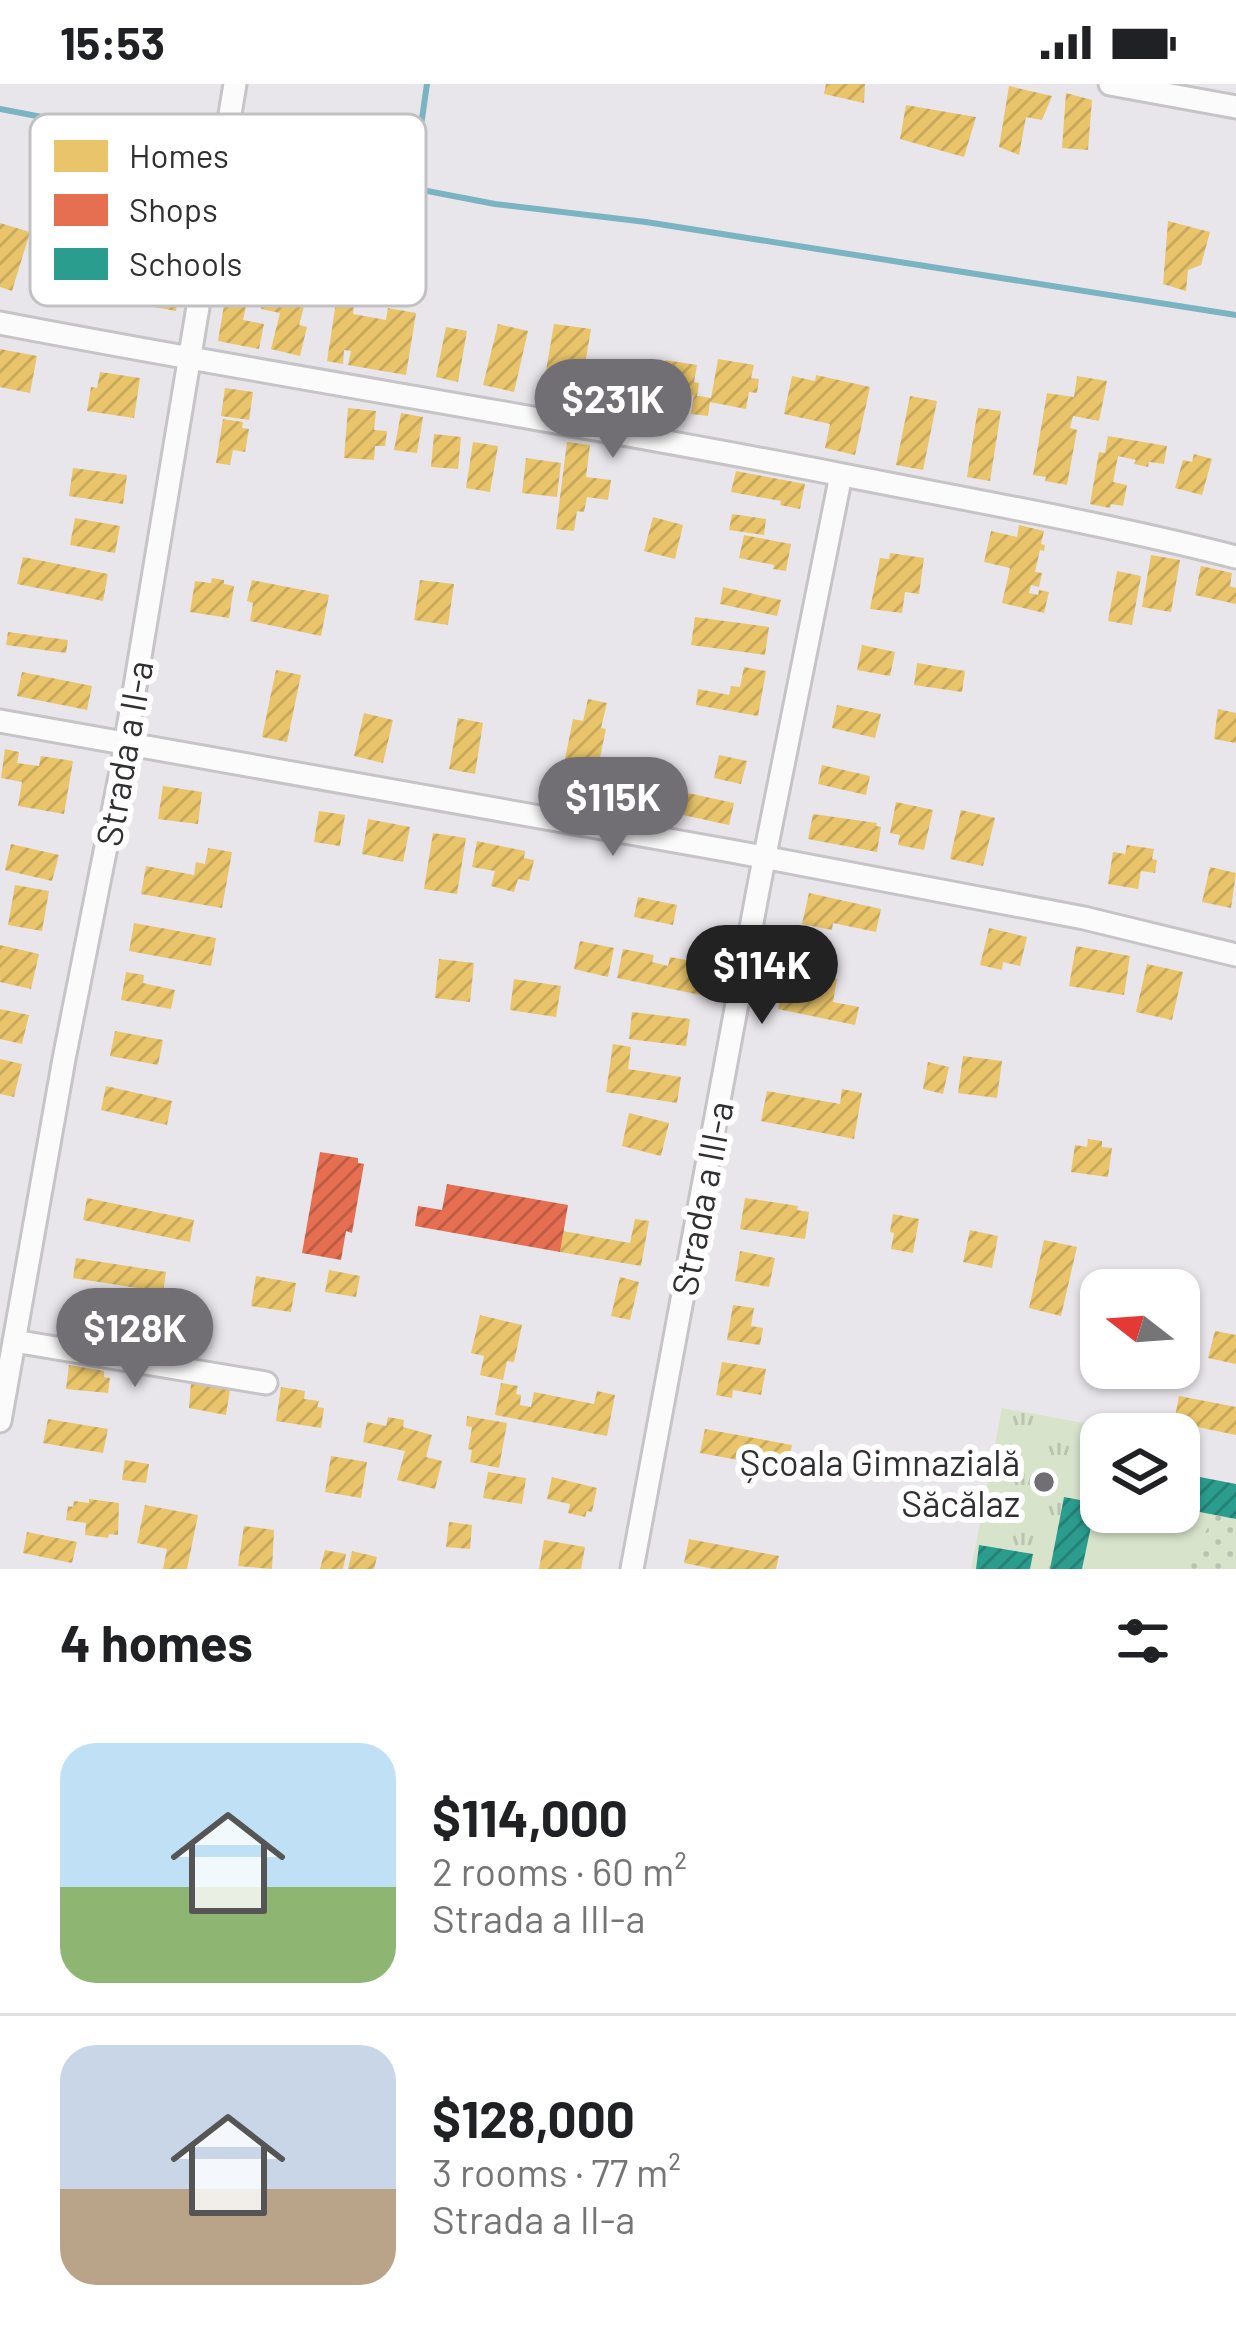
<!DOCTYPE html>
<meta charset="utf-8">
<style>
:root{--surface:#fff;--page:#f6f6f6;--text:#202124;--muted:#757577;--line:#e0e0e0;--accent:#716f73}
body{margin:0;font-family:Barlow,sans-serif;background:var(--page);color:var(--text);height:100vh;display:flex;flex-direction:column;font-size:45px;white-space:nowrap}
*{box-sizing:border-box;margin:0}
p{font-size:39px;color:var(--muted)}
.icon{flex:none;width:66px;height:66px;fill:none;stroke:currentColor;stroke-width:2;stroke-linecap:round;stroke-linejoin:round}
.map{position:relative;height:1485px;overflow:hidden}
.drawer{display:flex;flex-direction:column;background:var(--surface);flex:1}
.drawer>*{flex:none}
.needle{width:78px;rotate:287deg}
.tools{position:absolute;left:1080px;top:1185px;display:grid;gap:24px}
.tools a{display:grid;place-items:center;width:120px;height:120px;border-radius:24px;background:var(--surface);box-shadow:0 3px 9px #0004;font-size:60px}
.price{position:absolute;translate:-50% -102px;padding:0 27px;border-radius:42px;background:var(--accent);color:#fff;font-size:39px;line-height:78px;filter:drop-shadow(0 3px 6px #0008)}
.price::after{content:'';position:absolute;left:50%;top:72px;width:36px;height:27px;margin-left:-18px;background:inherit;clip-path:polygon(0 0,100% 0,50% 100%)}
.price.active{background:#222;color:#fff}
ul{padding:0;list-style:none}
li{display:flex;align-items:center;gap:36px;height:300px;padding:0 60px}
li+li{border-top:3px solid var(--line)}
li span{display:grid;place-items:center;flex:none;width:336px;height:240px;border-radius:36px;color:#555}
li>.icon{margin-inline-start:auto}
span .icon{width:144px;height:144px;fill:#fffc;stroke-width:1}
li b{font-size:51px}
h2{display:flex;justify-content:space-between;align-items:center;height:144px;padding:0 60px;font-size:51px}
.status{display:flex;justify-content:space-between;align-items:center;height:84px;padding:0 60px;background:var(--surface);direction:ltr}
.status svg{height:33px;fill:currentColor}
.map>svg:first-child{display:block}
.grass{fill:url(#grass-dots)}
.park{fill:url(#park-tufts)}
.garden{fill:#d7e3cb}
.homes{fill:url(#homes-hatch)}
.shops{fill:url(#shops-hatch)}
.schools{fill:url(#schools-hatch)}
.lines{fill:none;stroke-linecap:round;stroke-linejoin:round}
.stream{stroke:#7ab4c2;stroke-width:6}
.minor-casing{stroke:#c6c4c7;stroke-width:27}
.minor{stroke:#fcfbfc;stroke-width:21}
.poi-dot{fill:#716f73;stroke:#fff;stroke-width:4.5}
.labels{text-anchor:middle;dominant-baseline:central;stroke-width:12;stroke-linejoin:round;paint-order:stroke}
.street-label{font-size:36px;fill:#312f32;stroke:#fff}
.poi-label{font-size:36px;fill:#312f32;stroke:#fff;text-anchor:end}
.key{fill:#fff;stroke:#c1c1c2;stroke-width:3}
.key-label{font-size:33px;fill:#312f32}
</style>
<div class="status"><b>15:53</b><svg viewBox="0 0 49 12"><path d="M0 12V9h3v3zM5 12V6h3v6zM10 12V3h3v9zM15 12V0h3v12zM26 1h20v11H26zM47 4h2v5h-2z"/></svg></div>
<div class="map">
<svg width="1236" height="1485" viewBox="0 0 1236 1485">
<defs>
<pattern id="grass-dots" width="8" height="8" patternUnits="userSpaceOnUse" patternTransform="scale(3)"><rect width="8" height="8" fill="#d7e3cb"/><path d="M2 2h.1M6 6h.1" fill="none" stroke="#b9c3af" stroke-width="1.8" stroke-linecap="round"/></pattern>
<pattern id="park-tufts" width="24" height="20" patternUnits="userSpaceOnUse" patternTransform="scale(3)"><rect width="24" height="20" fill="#d7e3cb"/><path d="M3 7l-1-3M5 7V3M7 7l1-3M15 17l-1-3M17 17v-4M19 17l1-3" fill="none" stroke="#b9c3af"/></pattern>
<pattern id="homes-hatch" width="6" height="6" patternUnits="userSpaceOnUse" patternTransform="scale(3)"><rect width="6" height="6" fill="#e9c46a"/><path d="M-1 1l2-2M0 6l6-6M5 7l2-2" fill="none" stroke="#c8a95c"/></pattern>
<pattern id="shops-hatch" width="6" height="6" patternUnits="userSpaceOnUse" patternTransform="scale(3)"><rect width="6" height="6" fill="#e76f51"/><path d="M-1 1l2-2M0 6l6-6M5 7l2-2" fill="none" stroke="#bc5c44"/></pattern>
<pattern id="schools-hatch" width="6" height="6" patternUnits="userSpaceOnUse" patternTransform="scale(3)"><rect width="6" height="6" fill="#2a9d8f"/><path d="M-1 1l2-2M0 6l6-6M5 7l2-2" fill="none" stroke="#258075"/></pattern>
</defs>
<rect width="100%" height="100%" fill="#e9e6eb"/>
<!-- grass -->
<path class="grass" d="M1215 1431 1236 1435V1485H1184Z"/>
<!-- park -->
<path class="park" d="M1002 1324 1110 1344 1109 1350H1101V1391L1096 1419 1050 1485H971Z"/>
<!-- garden -->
<path class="garden" d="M1098 1408 1101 1409V1428H1179V1424L1215 1431 1184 1485H1082Z"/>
<!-- homes -->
<path class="homes" d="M826 0H865L864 19 824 10Z
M1009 2 1052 12 1042 36 1026 33 1019 71 999 63Z
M1066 9 1092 16 1088 66 1062 64Z
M906 21 976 33 964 73 900 55Z
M1168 137 1210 148 1201 181 1188 186 1186 207 1163 200Z
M0 139 30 148 12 207 0 203Z
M153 193 181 198 176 227 148 222Z
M266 205 306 215 299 241 307 243 300 272 271 265 280 229 261 225Z
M226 209 248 213 243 236 264 240 259 265 218 257Z
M336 218 354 221 353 230 386 236 388 224 416 229 406 291 348 281 351 267 344 266 343 280 327 277Z
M498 240 528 247 514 308 483 301Z
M554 240 591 245 579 316 542 310Z
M446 243 467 247 458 298 436 293Z
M0 265 37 272 30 309 0 303Z
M718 275 754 281 751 294 759 295 757 309 749 308 746 325 710 318 708 332 691 330 694 311 711 314Z
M665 276 697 281 694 298 699 299 697 312 660 306Z
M607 280 627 283 620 326 601 323Z
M100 288 140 294 134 334 87 327 91 303 97 304Z
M816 291 870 303 855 371 825 364 830 340 784 330 792 292 815 297Z
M1077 292 1107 297 1099 337 1073 332 1070 344 1077 346 1067 401 1045 397 1046 393 1033 391 1047 309 1074 313Z
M225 304 253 308 249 336 221 332Z
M910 312 937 317 923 386 896 381Z
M348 324 376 327 374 346 387 347 385 362H375L374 376 344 374Z
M978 324 1001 327 990 397 967 393Z
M401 329 423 333 417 369 394 366Z
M223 335 243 338 242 344 249 345 245 368 233 366 230 381 216 379Z
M434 350 461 353 458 385 431 383Z
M1108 352 1167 362 1164 380 1149 378 1148 383 1134 380 1136 376 1118 372 1113 398 1127 401 1123 422 1111 420 1110 424 1090 420 1099 368 1105 369Z
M473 358 498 362 490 408 466 404Z
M567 358 590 361 586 393 611 396 608 416 587 413 584 428 577 427 574 447 556 445Z
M1194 370 1212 375 1202 411 1175 404 1183 376 1192 378Z
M526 374 561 379 557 413 522 409Z
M73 384 127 391 123 420 69 412Z
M736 387 805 400 800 425 780 421 781 417 731 408Z
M732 430 766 435 764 451 729 446Z
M653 433 683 441 675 475 644 467Z
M75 434 120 442 115 469 70 461Z
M1019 441 1044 447 1041 460 1045 461 1044 467 1040 466 1035 488 1042 489 1039 503 1031 501 1029 509 1038 511 1039 506 1049 508 1044 529 1002 519 1010 484 984 478 991 447 1017 453Z
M744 451 791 460 786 487 773 485 774 481 739 474Z
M890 469 924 474 919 510 905 508 902 529 870 525 880 474 889 475Z
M1151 471 1180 476 1171 528 1142 523Z
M23 473 108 490 103 517 17 500Z
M1201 482 1232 489 1230 502 1236 504V520L1195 511Z
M1117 487 1141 492 1132 541 1108 537Z
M212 494 224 496V500L234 502 229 534 190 528 195 497 211 499Z
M252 496 329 511 321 552 250 537 253 519 247 517Z
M420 496 454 500 448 541 414 536Z
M723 503 781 516 777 532 720 520Z
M695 533 769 543 765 571 691 561Z
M8 548 68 556 66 569 6 561Z
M862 561 895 568 890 592 857 586Z
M917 579 965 587 962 608 914 601Z
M744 583 766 587 758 632 696 621 698 605 729 611 731 602 740 603Z
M276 586 301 591 287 658 262 653Z
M22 588 92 602 87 626 17 612Z
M588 615 607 619 601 644 606 645 595 697 562 690 573 635 583 637Z
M837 621 881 630 875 654 832 644Z
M1218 625 1236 629V659L1214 655Z
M364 629 393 636 383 679 354 672Z
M458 634 483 639 475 690 449 685Z
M5 665 19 668 17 679 39 682 41 672 73 677 64 730 18 722 22 698 1 694Z
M719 671 747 677 741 700 714 694Z
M822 681 870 692 866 711 818 700Z
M163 702 202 708 198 740 158 735Z
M688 709 734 719 729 741 683 731Z
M896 718 933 726 924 766 898 761 900 751 890 749Z
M961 726 995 734 983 782 950 775Z
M319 727 345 731 340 762 314 758Z
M813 730 877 739 876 742 881 743 877 768 808 755Z
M368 735 410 743 403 778 362 770Z
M433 749 466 754 457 810 424 805Z
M477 757 525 767 524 774 534 776 529 797 518 795 514 808 491 802 495 787 472 783Z
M11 760 59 771 52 797 5 786Z
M1127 761 1154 765 1152 775 1157 776 1155 789 1141 787 1138 805 1108 800 1113 768 1125 770Z
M208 764 232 768 222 824 141 810 146 782 194 791 196 778 205 780Z
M1210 783 1236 789 1231 824 1202 818Z
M15 801 49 807 42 847 8 841Z
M809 809 881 825 876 848 833 839 832 846 802 840Z
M638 813 677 821 673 841 634 833Z
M134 839 216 854 211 882 129 867Z
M989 844 1027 853 1020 882 1003 878 1002 886 980 881Z
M580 857 614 864 608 893 574 885Z
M0 861 39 870 31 905 0 898Z
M1076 862 1130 872 1124 911 1069 902Z
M623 865 654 871 652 878 668 882 670 873 707 880 701 911 617 894Z
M439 875 474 879 470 918 435 914Z
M1147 880 1183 888 1172 936 1136 928Z
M786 885 837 895 833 918 859 923 855 941 778 925Z
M126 888 144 891 143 899 175 906 171 925 121 916Z
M514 895 561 902 556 933 510 926Z
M0 925 29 931 22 960 0 955Z
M632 928 690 935 686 962 629 955Z
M115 947 163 956 158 981 110 972Z
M613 960 631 963 628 985 681 993 677 1019 606 1008Z
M963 972 1002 977 997 1014 958 1009Z
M0 975 22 980 14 1013 0 1010Z
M928 978 949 983 943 1010 923 1005Z
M106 1002 172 1017 167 1041 101 1026Z
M842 1005 862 1009 854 1055 761 1037 767 1007 840 1020Z
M629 1029 669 1039 661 1072 622 1062Z
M1088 1055 1102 1057V1063L1112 1064 1108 1093 1071 1088 1075 1061 1087 1063Z
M87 1114 194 1136 190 1158 83 1136Z
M745 1114 798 1122 797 1126 809 1128 805 1155 740 1145Z
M893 1130 919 1135 913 1169 891 1165 894 1149 890 1148Z
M635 1135 649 1137 641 1182 560 1168 563 1147 630 1159Z
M970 1146 998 1152 992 1184 963 1178Z
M1044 1156 1077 1163 1061 1232 1029 1224Z
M740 1167 775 1174 769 1203 735 1197Z
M76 1174 166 1188 163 1208 73 1194Z
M329 1186 360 1192 356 1213 325 1208Z
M256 1192 296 1199 291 1228 251 1222Z
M620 1193 639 1198 630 1236 611 1232Z
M733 1221 754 1224 751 1242 763 1244 760 1261 727 1256Z
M480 1231 522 1241 514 1278 507 1277 503 1296 480 1291 484 1272 471 1269Z
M1215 1247 1236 1251V1280L1208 1274Z
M722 1278 766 1285 761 1311 733 1306 732 1314 716 1311Z
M69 1281 104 1287V1293L110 1294 108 1309 66 1305Z
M191 1298 230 1305 226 1331 189 1324Z
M501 1299 518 1302 516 1310 521 1311 520 1321 531 1323 534 1308 594 1320 597 1307 615 1311 607 1352 495 1331Z
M281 1303 305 1307 304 1315 319 1317 317 1323 324 1324 321 1344 276 1337Z
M1179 1312 1236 1323V1351L1174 1338Z
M467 1332 507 1339 499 1384 470 1378 472 1366 468 1365 472 1343 466 1342Z
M388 1333 404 1336 403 1343 432 1351 426 1373 442 1377 435 1405 397 1396 405 1367 363 1358 367 1338 386 1342Z
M48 1335 108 1345 103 1369 43 1359Z
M705 1345 792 1361 787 1385 700 1369Z
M331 1372 367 1378 361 1414 325 1408Z
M125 1376 149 1380 146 1399 122 1396Z
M488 1388 526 1394 522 1420 483 1414Z
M552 1393 597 1404 592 1428 587 1427 585 1433 568 1429 570 1420 547 1415Z
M89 1415 119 1419 118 1451 109 1450 108 1454 85 1451 86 1439 66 1436 68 1422 73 1423 74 1417 89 1419Z
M145 1421 198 1431 187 1485H163L167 1465 137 1459Z
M449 1438 472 1441 470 1465 446 1463Z
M244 1442 274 1446 272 1485 238 1482Z
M27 1448 77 1458 72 1479 23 1469Z
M689 1455 779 1472 776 1485H714L684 1479Z
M544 1456 585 1463 581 1485H539Z
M325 1466 346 1470 343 1485H320Z
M352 1467 377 1473 374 1485H348Z"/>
<!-- shops -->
<path class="shops" d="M320 1068 358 1074V1079L364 1080 352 1149 346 1147 341 1176 302 1169Z
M447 1100 568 1121 560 1168 415 1142 418 1122 442 1126Z"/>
<!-- schools -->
<path class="schools" d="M1179 1389 1236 1400V1435L1179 1424Z
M1064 1413 1096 1419 1082 1485H1050Z
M979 1461 1033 1470 1030 1485H976Z"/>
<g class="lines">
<!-- stream -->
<path class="stream" d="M0 25 495 120 646 138 1236 231
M412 104 427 0"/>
<!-- minor casing -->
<g class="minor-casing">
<path id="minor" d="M1110 0 1236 23
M0 239C281 293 563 336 843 391 975 417 1107 440 1236 473
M0 637 731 767 1084 834 1236 871
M14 1257 266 1299
M0 1337 64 975 121 687 235 0
M632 1485 759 801 841 391"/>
</g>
<!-- minor -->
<use href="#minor" class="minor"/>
</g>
<!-- markers -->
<circle class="poi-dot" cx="1044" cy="1398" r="12"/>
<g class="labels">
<!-- street labels -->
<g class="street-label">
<text transform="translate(123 669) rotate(-80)">Strada a II-a</text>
<text transform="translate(701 1114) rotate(-79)">Strada a III-a</text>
</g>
<!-- poi labels -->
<g class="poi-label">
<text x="1020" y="1377">Școala Gimnazială<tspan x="1020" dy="41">Săcălaz</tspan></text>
</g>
</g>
<!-- legend -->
<rect x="30" y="30" width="396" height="192" rx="18" class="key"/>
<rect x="54" y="56" width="54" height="32" fill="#e9c46a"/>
<rect x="54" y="110" width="54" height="32" fill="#e76f51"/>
<rect x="54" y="164" width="54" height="32" fill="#2a9d8f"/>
<g class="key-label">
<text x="129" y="84">Homes</text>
<text x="129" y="138">Shops</text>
<text x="129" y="192">Schools</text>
</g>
</svg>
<div class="tools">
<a><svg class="needle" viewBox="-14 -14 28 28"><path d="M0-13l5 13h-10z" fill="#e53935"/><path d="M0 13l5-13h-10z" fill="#757577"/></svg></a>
<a><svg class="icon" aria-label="layers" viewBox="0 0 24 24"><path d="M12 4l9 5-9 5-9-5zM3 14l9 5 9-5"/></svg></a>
</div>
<b class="price" style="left:613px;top:377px">$231K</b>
<b class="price" style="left:613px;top:775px">$115K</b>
<b class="price active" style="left:762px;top:943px">$114K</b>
<b class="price" style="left:135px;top:1306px">$128K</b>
</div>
<section class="drawer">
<h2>4 homes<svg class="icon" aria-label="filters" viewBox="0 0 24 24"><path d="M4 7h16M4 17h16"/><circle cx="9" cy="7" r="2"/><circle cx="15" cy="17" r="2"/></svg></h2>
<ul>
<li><span style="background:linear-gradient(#bfe0f5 60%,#8fb573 0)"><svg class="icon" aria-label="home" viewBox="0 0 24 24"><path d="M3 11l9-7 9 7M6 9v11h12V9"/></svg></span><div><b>$114,000</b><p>2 rooms · 60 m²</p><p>Strada a III-a</p></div></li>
<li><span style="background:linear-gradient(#c9d6e8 60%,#b9a48a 0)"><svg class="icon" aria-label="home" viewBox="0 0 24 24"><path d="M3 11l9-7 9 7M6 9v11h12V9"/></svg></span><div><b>$128,000</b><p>3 rooms · 77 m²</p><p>Strada a II-a</p></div></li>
</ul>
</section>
